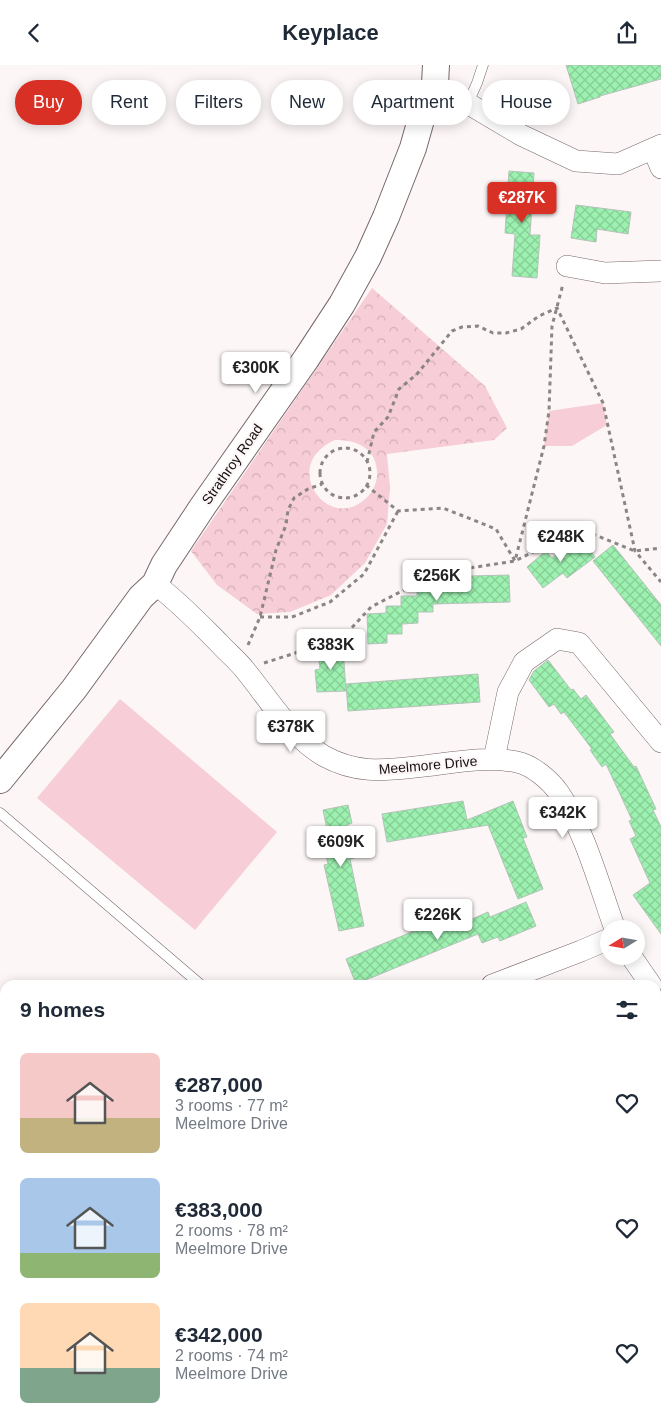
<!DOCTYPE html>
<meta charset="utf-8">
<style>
:root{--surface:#fff;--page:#f6f6f7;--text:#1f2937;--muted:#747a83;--accent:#d93025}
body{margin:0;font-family:Helvetica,sans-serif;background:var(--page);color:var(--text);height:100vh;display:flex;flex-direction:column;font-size:19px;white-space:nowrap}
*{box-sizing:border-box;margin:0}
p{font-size:16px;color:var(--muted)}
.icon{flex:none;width:28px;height:28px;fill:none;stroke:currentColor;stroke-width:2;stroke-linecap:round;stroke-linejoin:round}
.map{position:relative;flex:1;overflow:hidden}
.details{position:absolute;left:0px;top:915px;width:661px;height:446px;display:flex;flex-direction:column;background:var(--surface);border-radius:15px 15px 0 0;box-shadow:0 2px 12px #0003}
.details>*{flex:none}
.guide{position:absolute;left:15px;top:15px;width:631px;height:45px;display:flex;gap:10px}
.needle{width:32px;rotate:259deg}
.tools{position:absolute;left:600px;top:855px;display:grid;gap:10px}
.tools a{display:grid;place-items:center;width:45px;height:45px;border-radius:50%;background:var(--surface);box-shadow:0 2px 12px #0003;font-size:25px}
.price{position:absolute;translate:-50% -42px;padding:0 11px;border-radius:5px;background:#fff;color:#222;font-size:16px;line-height:32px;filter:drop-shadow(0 1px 2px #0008)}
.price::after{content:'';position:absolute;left:50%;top:30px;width:15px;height:11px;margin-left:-8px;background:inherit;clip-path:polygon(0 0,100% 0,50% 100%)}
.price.selected{background:var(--accent);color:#fff}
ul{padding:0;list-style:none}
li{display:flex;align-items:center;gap:15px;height:125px;padding:0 20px}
li span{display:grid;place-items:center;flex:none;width:140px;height:100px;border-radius:8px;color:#555}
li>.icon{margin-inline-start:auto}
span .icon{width:60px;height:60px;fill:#fffc;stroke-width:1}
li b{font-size:21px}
h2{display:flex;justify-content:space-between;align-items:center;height:60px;padding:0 20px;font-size:21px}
.pill{padding:0 18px;border-radius:22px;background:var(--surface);box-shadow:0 2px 12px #0003;font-size:18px;line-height:45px}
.pill.selected{background:var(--accent);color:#fff}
header{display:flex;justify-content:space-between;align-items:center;height:65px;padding:0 20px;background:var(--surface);font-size:22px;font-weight:800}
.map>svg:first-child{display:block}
.forest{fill:url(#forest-crowns);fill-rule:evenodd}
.park{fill:#f7cdd7}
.building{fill:url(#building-cross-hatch);stroke:#b5c2b8}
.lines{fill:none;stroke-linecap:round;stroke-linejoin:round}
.service-casing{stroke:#78686b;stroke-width:11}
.minor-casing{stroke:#78686b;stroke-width:22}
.tertiary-casing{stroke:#78686b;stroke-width:28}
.path{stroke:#8b8586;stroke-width:3;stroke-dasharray:4 4;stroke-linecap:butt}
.service{stroke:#fff;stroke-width:10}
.minor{stroke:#fff;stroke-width:21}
.tertiary{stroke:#fff;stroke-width:26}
.labels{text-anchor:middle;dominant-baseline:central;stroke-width:4.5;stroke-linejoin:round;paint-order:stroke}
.street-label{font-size:14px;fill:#140e0f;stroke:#fdf6f7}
</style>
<header><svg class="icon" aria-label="back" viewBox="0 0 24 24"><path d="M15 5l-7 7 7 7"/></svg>Keyplace<svg class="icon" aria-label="share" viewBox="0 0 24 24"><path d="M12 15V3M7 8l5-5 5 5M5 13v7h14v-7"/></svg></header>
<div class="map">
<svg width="661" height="1361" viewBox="0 0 661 1361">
<defs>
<pattern id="forest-crowns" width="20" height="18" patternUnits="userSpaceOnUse" patternTransform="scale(1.25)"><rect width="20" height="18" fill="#f7cdd7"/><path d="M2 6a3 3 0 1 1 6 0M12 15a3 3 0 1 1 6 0" fill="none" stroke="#d3afb7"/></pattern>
<pattern id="building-cross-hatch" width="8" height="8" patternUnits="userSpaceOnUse" patternTransform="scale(1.25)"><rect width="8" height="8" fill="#9df1b0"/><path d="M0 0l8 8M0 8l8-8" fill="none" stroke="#86cd96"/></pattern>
</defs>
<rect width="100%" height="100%" fill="#fdf6f7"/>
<!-- forest -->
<path class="forest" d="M372 223 485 321 507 363 494 375 387 389 390 423 387 459 365 498 331 530 290 547 257 549 217 520 191 486ZM335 375C359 374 379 386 377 412 376 421 371 429 364 435 327 467 279 400 335 375Z"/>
<!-- park -->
<path class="park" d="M603 338 607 360 572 381H544L549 346Z
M120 634 277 767 195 865 37 733Z
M656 1330 661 1334V1361H218L223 1356H656Z"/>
<!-- building -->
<path class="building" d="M566 0H661V14L600 31V32L578 39Z
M509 106 534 108 530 170H540L537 213 512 211 515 169 505 168Z
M576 140 631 147 628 169 597 164 596 177 571 173Z
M580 471 595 492 567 513 563 508 543 523 527 502 546 486 552 493Z
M613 480 661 540V581L593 496Z
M509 510 510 537 433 539V547H418V558L402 559V569H387V578L368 579 367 549 386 548V541H401V531H417V522L432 521V512Z
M343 583 346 626 317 627 315 605 320 604 318 585Z
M548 595 571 625 573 624 581 634 586 630 614 667 610 669 634 702 636 701 656 744 653 745 661 762V869L633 830 650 818 630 774 636 771 629 756 632 755 606 699 602 702 590 685 592 684 564 647 561 649 554 639 549 642 529 615 534 606Z
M478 609 480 637 348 646 346 619Z
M463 736 467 755 513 736 527 772 523 773 543 824 518 834 488 760 387 777 382 749Z
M348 740 352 758 347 760 354 793 350 794 364 861 339 866 324 800 328 799 321 765 327 764 323 745Z
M526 837 536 861 500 876 498 872 482 878 478 869 356 919 346 894 453 850 458 860 488 847 490 852Z"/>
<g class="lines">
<!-- service casing -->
<g class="service-casing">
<path id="service" d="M468 38 477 18 483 0
M0 748 201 920
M0 1316 5 1311"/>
</g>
<!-- minor casing -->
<g class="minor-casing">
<path id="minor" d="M435 19 521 70 576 96 618 99 661 80
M653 84 661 103
M567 201 605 208 661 206
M155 519C178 536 198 557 219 578 227 587 237 595 245 605 268 633 291 672 324 691 355 708 381 706 415 702 448 699 484 690 517 697 532 700 550 715 559 728 585 766 599 820 615 864
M494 694 508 627 524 597 557 574 579 578 661 677
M631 891 651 920
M492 920 581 886 609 874
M656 1031 661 1023"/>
</g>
<!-- tertiary casing -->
<g class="tertiary-casing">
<path id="tertiary" d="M0 715 74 624 141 532 155 519 164 500 203 441 306 294 342 239 368 192 386 152 413 83 426 37 435 19 436 0"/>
</g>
<!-- path -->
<path class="path" d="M320 408a25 25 0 1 1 50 0a25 25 0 1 1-50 0Z
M367 397 374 367 388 352 399 324 417 309 452 266 462 262 478 261 493 268H506L521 264 539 251 557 243 603 338 635 486 661 517
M366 420 398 446 443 443 496 464 515 496 544 381 549 346 552 261 563 219
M260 552H292L330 537 364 509 398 446
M248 580 260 552 276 485 286 460 288 445 294 433 308 424 322 419
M264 598 336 575 346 569 371 542 437 508 515 496 561 473 579 470H595L635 486 661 483"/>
<!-- service -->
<use href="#service" class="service"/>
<!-- minor -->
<use href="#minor" class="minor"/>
<!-- tertiary -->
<use href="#tertiary" class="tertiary"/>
</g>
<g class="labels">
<!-- street labels -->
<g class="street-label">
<text transform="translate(232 399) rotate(-55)">Strathroy Road</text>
<text transform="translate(428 700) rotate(-5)">Meelmore Drive</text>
</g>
</g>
</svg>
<div class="tools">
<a><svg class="needle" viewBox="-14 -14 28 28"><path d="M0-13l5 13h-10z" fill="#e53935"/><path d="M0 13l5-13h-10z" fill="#747a83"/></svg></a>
</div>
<b class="price selected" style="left:522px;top:159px">€287K</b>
<b class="price" style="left:256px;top:329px">€300K</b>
<b class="price" style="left:561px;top:498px">€248K</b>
<b class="price" style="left:437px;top:537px">€256K</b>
<b class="price" style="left:331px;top:606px">€383K</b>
<b class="price" style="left:291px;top:688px">€378K</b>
<b class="price" style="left:563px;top:774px">€342K</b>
<b class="price" style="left:341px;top:803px">€609K</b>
<b class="price" style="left:438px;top:876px">€226K</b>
<div class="guide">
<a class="pill selected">Buy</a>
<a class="pill">Rent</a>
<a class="pill">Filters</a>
<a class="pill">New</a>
<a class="pill">Apartment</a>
<a class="pill">House</a>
</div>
<section class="details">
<h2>9 homes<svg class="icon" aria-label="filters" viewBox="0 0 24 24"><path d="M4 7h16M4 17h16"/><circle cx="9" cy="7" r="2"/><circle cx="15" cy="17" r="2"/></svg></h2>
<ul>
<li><span style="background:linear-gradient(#f6c9c9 65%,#c2b280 0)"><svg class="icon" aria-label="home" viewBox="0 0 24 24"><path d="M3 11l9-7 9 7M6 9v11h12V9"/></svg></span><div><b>€287,000</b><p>3 rooms · 77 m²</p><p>Meelmore Drive</p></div><svg class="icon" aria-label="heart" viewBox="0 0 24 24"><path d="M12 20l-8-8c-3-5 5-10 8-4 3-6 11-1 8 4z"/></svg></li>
<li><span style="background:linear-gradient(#a9c7e8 75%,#8fb573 0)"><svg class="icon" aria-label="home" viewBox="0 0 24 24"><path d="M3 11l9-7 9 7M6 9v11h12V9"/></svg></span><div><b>€383,000</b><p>2 rooms · 78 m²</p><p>Meelmore Drive</p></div><svg class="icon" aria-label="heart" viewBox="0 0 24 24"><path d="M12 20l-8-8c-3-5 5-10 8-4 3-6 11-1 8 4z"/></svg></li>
<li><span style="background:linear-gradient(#ffd9b3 65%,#7fa58c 0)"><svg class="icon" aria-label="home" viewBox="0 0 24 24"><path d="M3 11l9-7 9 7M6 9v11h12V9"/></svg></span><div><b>€342,000</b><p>2 rooms · 74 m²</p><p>Meelmore Drive</p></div><svg class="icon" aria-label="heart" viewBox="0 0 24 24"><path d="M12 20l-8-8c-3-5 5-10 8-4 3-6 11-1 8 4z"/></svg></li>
</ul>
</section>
</div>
